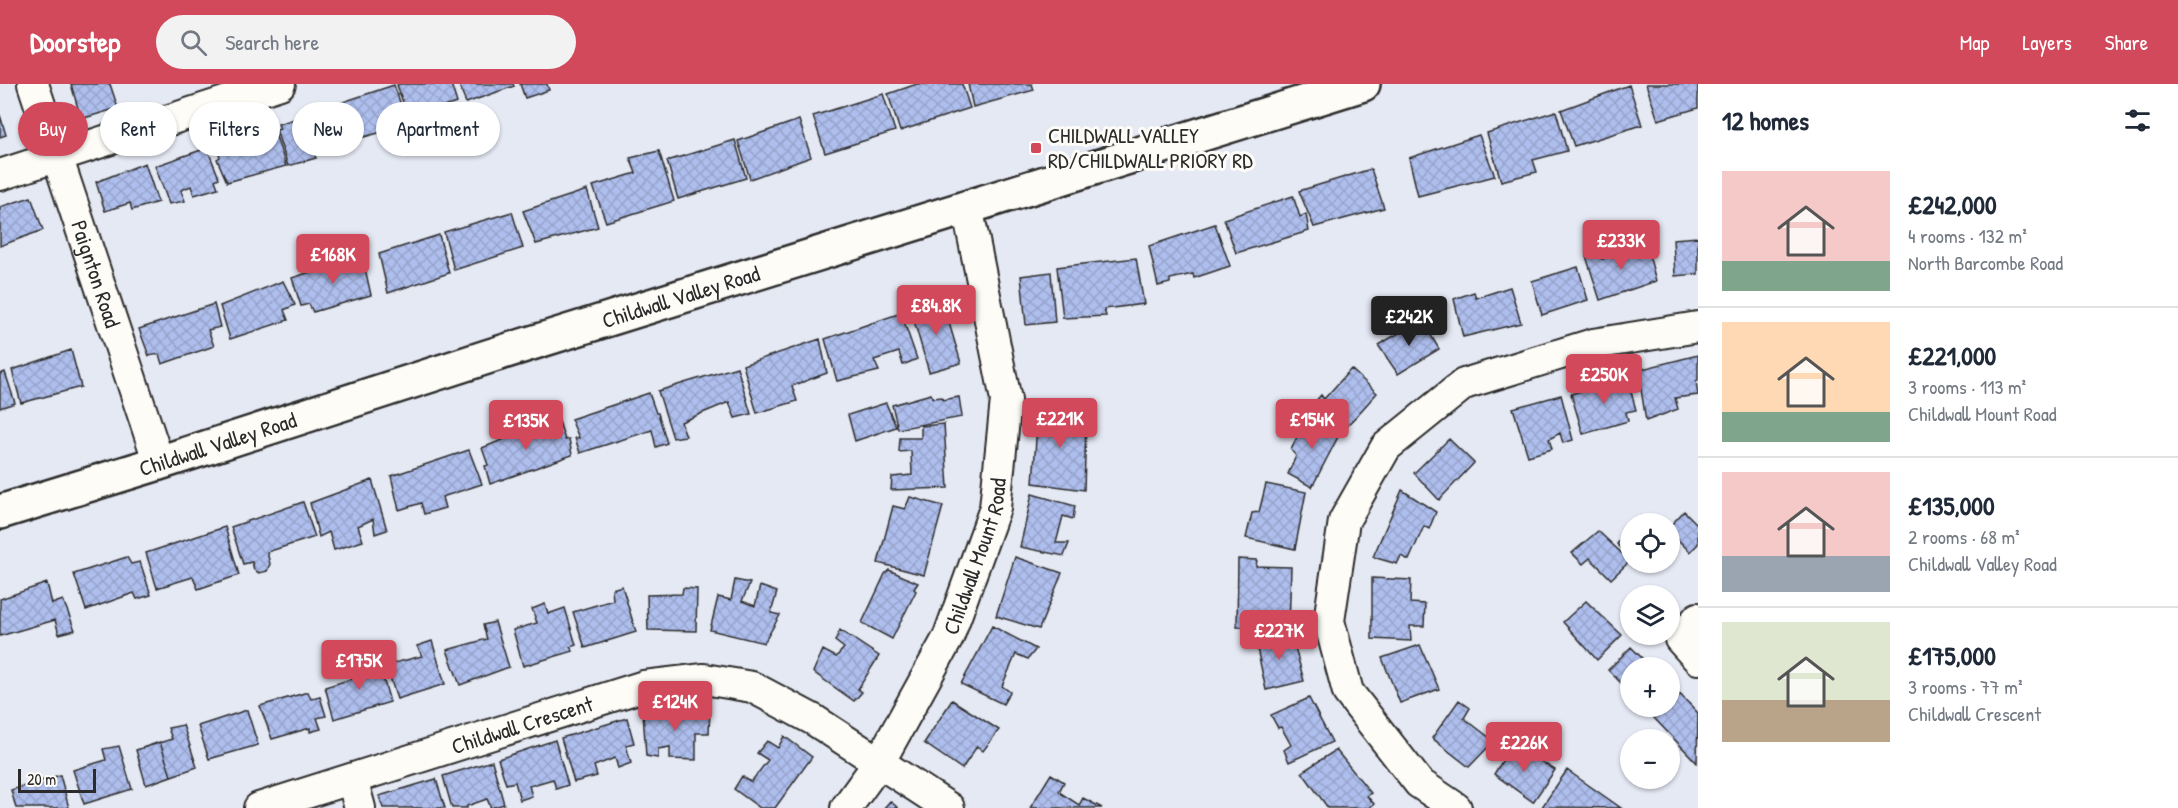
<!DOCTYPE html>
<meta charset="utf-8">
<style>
:root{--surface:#fff;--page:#f2f2f3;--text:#1f2937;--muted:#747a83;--line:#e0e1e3;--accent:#d1495b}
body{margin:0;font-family:"Patrick Hand",sans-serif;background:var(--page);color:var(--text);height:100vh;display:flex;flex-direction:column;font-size:22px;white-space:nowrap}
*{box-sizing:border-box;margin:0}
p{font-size:20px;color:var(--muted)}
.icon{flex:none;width:33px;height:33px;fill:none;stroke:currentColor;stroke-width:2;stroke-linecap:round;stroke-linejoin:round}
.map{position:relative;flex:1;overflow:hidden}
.details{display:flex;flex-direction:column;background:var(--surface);width:480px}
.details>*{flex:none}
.guide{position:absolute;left:18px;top:18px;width:570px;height:54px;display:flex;gap:12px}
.controls{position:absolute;left:1620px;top:429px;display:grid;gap:12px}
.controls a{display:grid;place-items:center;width:60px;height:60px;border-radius:50%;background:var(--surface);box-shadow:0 2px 4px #0004;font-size:30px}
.scale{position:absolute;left:18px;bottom:15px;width:78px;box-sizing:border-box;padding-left:6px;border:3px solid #2b2b2b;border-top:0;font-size:16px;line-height:21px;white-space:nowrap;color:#2b2b2b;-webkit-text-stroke:4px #fdfcf7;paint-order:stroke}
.price{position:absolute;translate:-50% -51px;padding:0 14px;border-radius:6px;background:var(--accent);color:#fff;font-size:20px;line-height:39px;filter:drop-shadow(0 2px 3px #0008)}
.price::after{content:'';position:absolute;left:50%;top:36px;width:18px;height:14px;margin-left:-9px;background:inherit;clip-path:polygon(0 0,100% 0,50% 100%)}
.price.selected{background:#222;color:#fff}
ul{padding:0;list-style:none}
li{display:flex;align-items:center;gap:18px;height:150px;padding:0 24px}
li+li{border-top:2px solid var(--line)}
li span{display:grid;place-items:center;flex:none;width:168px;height:120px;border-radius:0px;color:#555}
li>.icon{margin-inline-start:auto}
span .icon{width:72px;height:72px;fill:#fffc;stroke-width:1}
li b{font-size:26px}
h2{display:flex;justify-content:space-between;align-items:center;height:72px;padding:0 24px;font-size:26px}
.chip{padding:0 21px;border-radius:27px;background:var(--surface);box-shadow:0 2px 4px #0004;font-size:21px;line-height:54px}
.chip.selected{background:var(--accent);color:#fff}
header{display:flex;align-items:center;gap:36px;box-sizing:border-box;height:84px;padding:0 30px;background:var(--accent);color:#fff}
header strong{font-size:28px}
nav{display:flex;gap:33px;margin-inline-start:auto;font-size:21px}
.search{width:420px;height:54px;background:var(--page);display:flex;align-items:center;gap:15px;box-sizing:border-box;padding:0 21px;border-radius:33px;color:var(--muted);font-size:22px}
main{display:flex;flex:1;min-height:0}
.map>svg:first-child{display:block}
.building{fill:url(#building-cross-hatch);stroke:#2b2b2b;stroke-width:1.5}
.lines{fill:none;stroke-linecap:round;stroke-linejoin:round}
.minor-casing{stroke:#2b2b2b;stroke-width:34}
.secondary-casing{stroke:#2b2b2b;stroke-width:38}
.minor{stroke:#fdfcf7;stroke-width:30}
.secondary{stroke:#fdfcf7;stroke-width:33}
.poi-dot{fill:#d1495b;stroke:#fdfcf7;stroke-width:2}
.labels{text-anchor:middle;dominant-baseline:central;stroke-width:6;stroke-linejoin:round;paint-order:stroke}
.poi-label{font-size:22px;fill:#2b2b2b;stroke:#fdfcf7;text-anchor:start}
.street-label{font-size:22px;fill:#2b2b2b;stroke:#fdfcf7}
</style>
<header>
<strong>Doorstep</strong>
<div class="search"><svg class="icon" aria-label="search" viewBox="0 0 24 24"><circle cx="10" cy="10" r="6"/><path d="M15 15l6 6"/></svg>Search here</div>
<nav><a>Map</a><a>Layers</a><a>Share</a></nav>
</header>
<main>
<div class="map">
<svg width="1698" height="724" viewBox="0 0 1698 724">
<defs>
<pattern id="building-cross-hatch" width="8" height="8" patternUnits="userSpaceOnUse" patternTransform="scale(1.5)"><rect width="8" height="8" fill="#aebeed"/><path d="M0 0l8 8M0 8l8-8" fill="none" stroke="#96a3cb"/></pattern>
</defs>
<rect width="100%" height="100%" fill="#e5e9f4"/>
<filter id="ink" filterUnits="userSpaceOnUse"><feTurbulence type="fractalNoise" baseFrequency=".0167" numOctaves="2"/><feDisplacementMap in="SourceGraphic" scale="12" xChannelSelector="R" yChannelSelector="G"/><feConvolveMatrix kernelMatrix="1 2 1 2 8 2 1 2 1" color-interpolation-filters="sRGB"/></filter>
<g filter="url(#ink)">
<!-- building -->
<path class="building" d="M71 0H110L118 24 81 35Z
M400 0H451L457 19 408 33 397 1Z
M459 0H513L514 2 466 19Z
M520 0H547L549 6 525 14Z
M917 0H962L970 24 900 47 888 10Z
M968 0H1032L1034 6 973 23Z
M1646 0H1698V24L1658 36Z
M394 1 408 41 349 57 337 20Z
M1629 1 1642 41 1574 62 1561 26Z
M883 10 895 47 825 69 813 32Z
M328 25 341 58 312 66 316 74 288 82 276 46 280 45 278 40Z
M1556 27 1567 67 1533 76 1537 88 1501 97 1487 49Z
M0 31 6 51 0 53Z
M799 36 811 73 750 95 738 57Z
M273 44 286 82 227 98 217 75 220 73 217 62Z
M1479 51 1495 92 1418 112 1409 74Z
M735 56 746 94 678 115 667 77Z
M207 64 219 94 215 96 218 104 194 111 191 102 181 106 185 117 169 120 155 82Z
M659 67 674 117 606 138 593 102 636 89 630 74Z
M145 79 158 118 132 126 130 119 105 127 96 98Z
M1371 85 1384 124 1314 143 1299 107Z
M587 106 598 143 536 160 523 127Z
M1293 112 1300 133 1306 130 1309 147 1236 169 1224 135Z
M31 113 43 146 0 162V123Z
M512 128 523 164 454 186 444 148Z
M1215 140 1230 182 1194 194 1193 190 1170 195V199L1158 202 1149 162Z
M439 151 449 189 388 209 379 170Z
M1698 153V190L1675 192 1673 155Z
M1646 159 1656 197 1600 216 1586 172 1599 168 1602 175Z
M362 171 371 211 313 228 309 220 301 222 292 194Z
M1136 174 1144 220 1104 225 1106 232 1063 234 1057 183Z
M1578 183 1588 216 1542 231 1532 197Z
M1051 188 1055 238 1026 241 1021 192Z
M283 197 295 221 284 226 288 236 230 255 220 222Z
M1510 203 1521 239 1463 253 1454 215 1474 208 1476 214Z
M942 215 961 279 929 288 912 230 920 227V222Z
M214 220 220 243 208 246 214 262 162 280 159 270 149 272 139 245Z
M901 229 917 275 903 281 899 268 874 276 879 287 837 297 825 255Z
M1422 236 1439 265 1398 290 1378 261Z
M820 255 827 289 792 302 797 317 757 329 743 281Z
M71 266 81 303 21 319 12 286Z
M1698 271V297H1696L1698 311 1675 314 1678 325 1646 337 1638 286Z
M737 283 751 330 735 334 729 318 681 338 686 352 673 354 658 307Z
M1351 285 1377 309 1341 349 1309 325 1321 311 1324 315Z
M5 288 15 319 0 324V290Z
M1627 293 1636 326 1626 328 1628 337 1583 350 1571 310Z
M649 309 656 329H658L667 359 656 363 652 346 580 369 575 354H579L571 335Z
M931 310 933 314 942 313 943 316 959 313 962 333 898 345 892 321Z
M1561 311 1573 356 1563 359 1560 349 1549 355 1552 365 1528 372 1513 324Z
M886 319 896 343 855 357 848 331Z
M1074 324 1075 340H1086L1084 406 1033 399 1038 325Z
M1308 329 1339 351 1312 403 1288 390 1296 372 1291 366Z
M558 334 565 356 569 355 572 371 490 400 485 382 488 381 482 364Z
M944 340 948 404 891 406 892 393 912 391 911 367 899 368 900 354H921V342Z
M1449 355 1474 379 1439 416 1414 389Z
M469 366 482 400 442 413 445 424 424 430 421 419 399 426 391 392Z
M372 396 387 446 375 450 373 435 358 442 363 457 334 466 329 448 319 453 310 419Z
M1266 400 1306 408 1295 465 1246 454 1252 429 1259 428Z
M1402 406 1436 428 1429 445 1424 442 1409 476 1401 472 1397 480 1373 473Z
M1032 410 1075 422 1073 435 1063 432 1056 459H1069L1064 472 1020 463Z
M910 413 943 422 924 491 878 479 893 422 905 425Z
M303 418 315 453 267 468 270 480 267 487 259 489 254 486 252 478 243 480 231 443Z
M1684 427 1698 441V460L1690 468 1670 448V442Z
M1641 433 1647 440H1635Z
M225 443 239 491 198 505 193 493 157 504 146 469Z
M1630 445V474L1617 460Z
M1598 447 1630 477 1611 495 1590 474 1583 480 1572 469Z
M127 473 131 480 140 478 151 511 137 515 134 509 86 526 74 490Z
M1015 473 1062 489 1039 545 996 532Z
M1238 475 1257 476 1256 482 1291 483 1289 544 1237 543Z
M889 486 918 499 914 505 916 507 892 555 862 539 885 490Z
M1372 494 1411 496 1410 519 1425 520 1424 542H1410L1411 557 1372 555Z
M735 496 750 499 742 517 755 522 760 502 777 508 771 529 780 531 764 559 710 546 718 513 731 516Z
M47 499 52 520 63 516 75 546 59 550 55 536 0 552V515Z
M622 502 636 548 585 564 573 528 613 516 612 505Z
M683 504 697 505 696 547 648 546 647 511 682 510Z
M1586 517 1622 551 1597 576 1563 538Z
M545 520 548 530 565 524 576 561 570 563 573 567 523 582 513 546 537 539 532 525Z
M495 538 509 583 460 601 447 566 487 555 483 541Z
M992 542 1036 565 1028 575 1016 570 1002 602 1010 608 1003 620 961 600Z
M840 546 879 572 858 605 862 608 854 617 813 588 823 566 836 573 844 564 835 557Z
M1291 548 1304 597 1266 606 1255 555Z
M432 557 445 600 397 615 386 581 422 572 417 562Z
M1420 561 1439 605 1400 619 1382 574Z
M1631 563 1652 584H1630V608L1608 586Z
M377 573 390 618 334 635 325 603 358 593 356 579Z
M308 608 311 615 320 613 326 632 317 634 321 645 310 648V644L272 655 260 622Z
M1680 610 1698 629 1697 679 1654 634 1666 622H1670V619Z
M1309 614 1332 658 1289 678 1284 666 1291 661 1281 643 1278 644 1271 631Z
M952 616 999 646 983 667 977 662 962 685 924 659Z
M1459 616 1470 624 1464 634 1494 657 1469 683 1432 654Z
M684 624H710L709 649H696V676L670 675V663L658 665V674L646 672 643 629 684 627Z
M247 626 258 661 209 675 198 642Z
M627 634 634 659 626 661 631 679 618 684 615 674 594 682 597 692 574 698 561 654Z
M183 641 197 683 146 701 136 666 172 655 168 644Z
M784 652 812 673 775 724H760L734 705 742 692 751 698 768 676 757 669 767 657 778 664Z
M555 656 568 701 556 705 553 695 529 702 532 712 520 716 515 698 506 700 498 675Z
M160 658 171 692 146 701 136 666Z
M1513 660 1555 686 1533 718 1494 690Z
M119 662 132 705 84 720 73 686 106 676 103 665Z
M1336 666 1371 709 1367 712 1374 720 1369 724H1328L1302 688Z
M492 677 504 720 491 724 487 715 467 722V724H452L443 692Z
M1567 686 1621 724 1542 723Z
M1051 690 1064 698 1059 708 1079 721 1083 714 1102 724H1030Z
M60 691 69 724H16L11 706Z
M436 695 445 724H383L379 712Z
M890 717 898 724H884Z"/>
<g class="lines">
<!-- minor casing -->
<g class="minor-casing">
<g id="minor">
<path id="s1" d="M33 0 159 379"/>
<path d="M0 91 280 0"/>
<path d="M1698 534 1680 555 1698 575"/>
<path d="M352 695 360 724"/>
<path id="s2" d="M259 724 644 602 704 595 752 603 814 636 949 724"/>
<path id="s3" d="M846 724 880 677 948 554 995 424 1006 316 967 122"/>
<path d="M1456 724 1419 699 1348 608 1329 537 1344 437 1386 363 1464 300 1593 260 1698 243"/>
</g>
</g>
<!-- secondary casing -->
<g class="secondary-casing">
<g id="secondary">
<path id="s4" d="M0 428 159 379 490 272 1363 0"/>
</g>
</g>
<!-- minor -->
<use href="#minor" class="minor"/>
<!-- secondary -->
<use href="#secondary" class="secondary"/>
</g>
</g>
<!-- markers -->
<rect class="poi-dot" x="1030" y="58" width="12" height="12" rx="3"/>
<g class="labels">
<!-- poi labels -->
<g class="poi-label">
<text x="1048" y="51">CHILDWALL VALLEY<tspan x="1048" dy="25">RD/CHILDWALL PRIORY RD</tspan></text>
</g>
<!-- street labels -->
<g class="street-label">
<text stroke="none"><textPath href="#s1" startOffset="200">Paignton Road</textPath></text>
<text stroke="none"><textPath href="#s4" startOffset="714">Childwall Valley Road</textPath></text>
<text stroke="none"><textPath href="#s4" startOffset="228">Childwall Valley Road</textPath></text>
<text stroke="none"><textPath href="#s3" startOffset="285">Childwall Mount Road</textPath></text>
<text stroke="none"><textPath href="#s2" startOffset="276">Childwall Crescent</textPath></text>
</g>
</g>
</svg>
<div class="controls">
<a><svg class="icon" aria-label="locate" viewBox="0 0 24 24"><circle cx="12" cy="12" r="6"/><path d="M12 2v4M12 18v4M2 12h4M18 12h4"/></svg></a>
<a><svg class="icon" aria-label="layers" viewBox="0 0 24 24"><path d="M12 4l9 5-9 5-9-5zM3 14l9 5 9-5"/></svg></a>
<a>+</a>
<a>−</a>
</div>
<div class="scale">20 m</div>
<b class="price" style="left:1621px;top:187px">£233K</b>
<b class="price" style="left:333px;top:201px">£168K</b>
<b class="price" style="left:936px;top:252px">£84.8K</b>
<b class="price selected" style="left:1409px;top:263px">£242K</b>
<b class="price" style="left:1604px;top:321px">£250K</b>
<b class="price" style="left:1060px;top:365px">£221K</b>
<b class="price" style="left:1312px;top:366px">£154K</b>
<b class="price" style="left:526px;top:367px">£135K</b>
<b class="price" style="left:1279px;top:577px">£227K</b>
<b class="price" style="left:359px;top:607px">£175K</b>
<b class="price" style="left:675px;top:648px">£124K</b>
<b class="price" style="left:1524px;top:689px">£226K</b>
<div class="guide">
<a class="chip selected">Buy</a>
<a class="chip">Rent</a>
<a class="chip">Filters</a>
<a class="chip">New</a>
<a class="chip">Apartment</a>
</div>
</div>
<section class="details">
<h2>12 homes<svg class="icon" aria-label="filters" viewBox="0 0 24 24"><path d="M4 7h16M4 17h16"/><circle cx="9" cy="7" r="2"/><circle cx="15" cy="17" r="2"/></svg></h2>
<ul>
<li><span style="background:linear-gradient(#f6c9c9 75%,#7fa58c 0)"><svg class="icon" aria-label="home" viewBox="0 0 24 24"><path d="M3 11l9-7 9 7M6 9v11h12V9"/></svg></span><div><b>£242,000</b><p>4 rooms · 132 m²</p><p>North Barcombe Road</p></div></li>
<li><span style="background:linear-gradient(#ffd9b3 75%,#7fa58c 0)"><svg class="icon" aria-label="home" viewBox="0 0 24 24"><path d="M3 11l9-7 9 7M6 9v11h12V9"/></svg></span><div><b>£221,000</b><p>3 rooms · 113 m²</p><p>Childwall Mount Road</p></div></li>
<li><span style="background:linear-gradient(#f6c9c9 70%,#9aa5b1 0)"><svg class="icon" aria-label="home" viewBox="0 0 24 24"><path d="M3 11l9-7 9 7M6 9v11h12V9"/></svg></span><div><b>£135,000</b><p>2 rooms · 68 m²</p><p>Childwall Valley Road</p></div></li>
<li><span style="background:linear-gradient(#dfe7d0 65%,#b9a48a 0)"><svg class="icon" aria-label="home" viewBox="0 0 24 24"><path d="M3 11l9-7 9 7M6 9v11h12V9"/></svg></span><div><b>£175,000</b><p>3 rooms · 77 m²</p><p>Childwall Crescent</p></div></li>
</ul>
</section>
</main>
